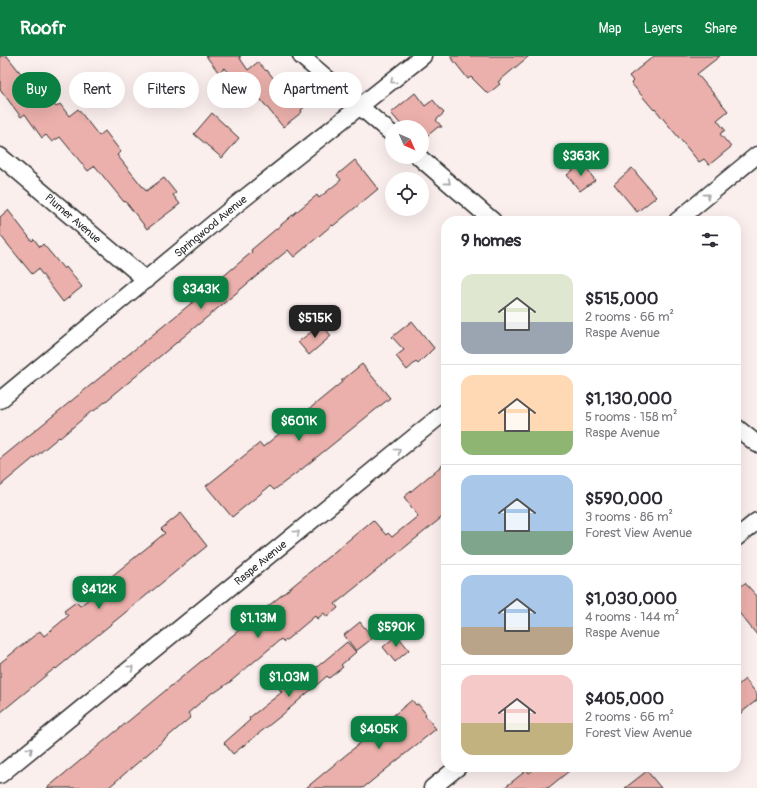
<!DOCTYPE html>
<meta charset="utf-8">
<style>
:root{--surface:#fff;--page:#f7f7f7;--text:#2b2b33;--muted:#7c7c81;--line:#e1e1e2;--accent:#0b8043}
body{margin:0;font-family:Pangolin,sans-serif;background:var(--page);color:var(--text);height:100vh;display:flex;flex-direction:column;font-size:15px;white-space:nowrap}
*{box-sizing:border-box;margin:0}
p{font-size:13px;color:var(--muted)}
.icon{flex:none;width:22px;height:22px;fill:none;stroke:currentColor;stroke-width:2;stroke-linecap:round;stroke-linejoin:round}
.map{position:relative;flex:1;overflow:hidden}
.sheet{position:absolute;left:441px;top:160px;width:300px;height:556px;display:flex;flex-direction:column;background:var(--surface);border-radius:16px;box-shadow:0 4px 16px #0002}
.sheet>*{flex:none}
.banner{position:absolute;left:12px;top:16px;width:369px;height:36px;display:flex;gap:8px}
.needle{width:26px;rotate:135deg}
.fabs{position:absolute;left:385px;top:64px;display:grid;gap:8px}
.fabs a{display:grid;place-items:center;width:44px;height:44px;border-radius:50%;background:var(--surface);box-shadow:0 4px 16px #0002;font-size:20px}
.price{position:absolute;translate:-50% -34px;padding:0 9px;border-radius:8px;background:var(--accent);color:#fff;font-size:13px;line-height:26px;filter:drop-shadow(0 1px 2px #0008)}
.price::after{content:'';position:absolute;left:50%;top:24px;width:12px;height:9px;margin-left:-6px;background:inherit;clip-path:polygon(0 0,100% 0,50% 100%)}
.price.on{background:#222;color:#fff}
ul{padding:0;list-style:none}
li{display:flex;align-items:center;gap:12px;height:100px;padding:0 20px}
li+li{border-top:1px solid var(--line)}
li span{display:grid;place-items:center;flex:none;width:112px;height:80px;border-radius:12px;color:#555}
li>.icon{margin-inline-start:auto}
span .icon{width:48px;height:48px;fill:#fffc;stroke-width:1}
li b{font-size:17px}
h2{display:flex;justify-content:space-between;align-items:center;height:48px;padding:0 20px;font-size:17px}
.chip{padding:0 14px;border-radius:18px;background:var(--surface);box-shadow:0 4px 16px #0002;font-size:14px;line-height:36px}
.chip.on{background:var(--accent);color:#fff}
header{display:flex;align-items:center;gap:24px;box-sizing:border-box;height:56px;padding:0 20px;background:var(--accent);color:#fff}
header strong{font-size:19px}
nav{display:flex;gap:22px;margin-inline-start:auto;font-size:14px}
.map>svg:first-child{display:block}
.building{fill:#ebb0ab;stroke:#2b2b2b}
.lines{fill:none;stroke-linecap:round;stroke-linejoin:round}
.street-casing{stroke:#2b2b2b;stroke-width:19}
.street{stroke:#fff;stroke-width:16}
.oneway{stroke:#a0a0a0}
.labels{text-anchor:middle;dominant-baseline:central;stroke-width:3.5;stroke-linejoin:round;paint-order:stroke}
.street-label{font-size:11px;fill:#2b2b2b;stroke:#fff}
</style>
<header>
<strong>Roofr</strong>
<nav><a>Map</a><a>Layers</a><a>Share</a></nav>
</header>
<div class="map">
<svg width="757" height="732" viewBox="0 0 757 732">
<rect width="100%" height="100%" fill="#fbefee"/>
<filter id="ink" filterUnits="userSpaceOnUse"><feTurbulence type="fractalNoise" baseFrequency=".025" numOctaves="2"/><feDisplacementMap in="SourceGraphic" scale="8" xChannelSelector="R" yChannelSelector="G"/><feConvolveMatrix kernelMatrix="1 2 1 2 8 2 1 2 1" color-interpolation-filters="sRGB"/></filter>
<g filter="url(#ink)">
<!-- building -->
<path class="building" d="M0 0H7L35 35 40 31 56 51 60 48 69 60 78 53 99 80 105 75 121 96 117 99 146 135 164 122 176 137 173 139 180 148 147 173 125 145 124 146 95 110 88 115 60 81 52 86 46 79 42 82 25 58 21 61 0 33Z
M206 0H241L239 1 248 14 258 6 266 15 267 14 285 37 290 33 291 35 293 34 306 50 301 54 302 56 283 71 257 39 251 44 225 12 219 17Z
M450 0H529L498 26 500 28 488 38 471 21 468 23Z
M654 0H720L697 18 728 55 717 64 725 74 720 78 731 91 709 109 704 103 699 106 655 53 654 54 631 27 633 25 629 20Z
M415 37 425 50 433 44 444 57 436 64 442 71H438L422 84V71H403L391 57Z
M212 57 239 82 222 102 194 78Z
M355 104 378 133 333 170 332 169 294 201 288 194 94 355 93 354 60 382 59 381 0 430V403L194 245 252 196 251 194 301 152 317 139 319 142 341 124 337 119Z
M582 107 595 124 580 135 567 119Z
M632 112 656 141 637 156 614 128Z
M8 154 32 185 34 183 40 191 43 188 64 213 66 211 82 231 63 246 38 213 32 218 0 179V161Z
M412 265 434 292 418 308 416 306 407 314 396 300 404 294 392 281Z
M322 268 331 280 309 299 298 286Z
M362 308 390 342 302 413 274 434 270 430 232 461 206 430 260 387 263 391 342 326 341 325Z
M446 406V450L442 454 446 458 335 548 338 552 327 561 324 557 317 563 315 560 284 586 281 583 230 626 214 637 213 636 188 657 191 661 108 732H47L373 464 386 479 388 477 392 481 418 460 404 441Z
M181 457 207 490 56 613 55 612 0 657V607L40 575 44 580 68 560 64 555 76 546 80 550 104 531 102 528 165 477 161 473Z
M745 527 757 540V579L736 553V534Z
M360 566 373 582 356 595 344 579Z
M397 579 409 594 395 606 383 591Z
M347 586 356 596 341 609 343 611 329 622 327 620 282 659 233 698 224 687 250 664 249 662 282 636 279 633 295 620 300 625Z
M745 623 757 638V644L736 661V631Z
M412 644 416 649 418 648 426 658 425 659 436 673 363 732H306Z
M537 711H574L548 732H504L527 714 529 717Z
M647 715 661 732H625Z"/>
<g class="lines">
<!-- street casing -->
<g class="street-casing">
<g id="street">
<path d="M301 0 392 78"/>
<path id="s1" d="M0 100 146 224"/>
<path d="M419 101 493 165"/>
<path d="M677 165 757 99"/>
<path id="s2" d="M0 344 237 148 423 0"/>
<path d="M736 371 757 388"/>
<path d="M736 482 757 465"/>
<path id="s3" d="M0 719 446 355"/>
<path d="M432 732 458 711"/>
</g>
</g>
<!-- street -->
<use href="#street" class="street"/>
</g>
<!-- one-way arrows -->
<defs><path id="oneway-chevron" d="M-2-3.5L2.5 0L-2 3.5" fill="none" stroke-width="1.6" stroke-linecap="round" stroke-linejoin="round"/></defs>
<g class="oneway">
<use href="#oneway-chevron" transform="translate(393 25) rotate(141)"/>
<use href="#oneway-chevron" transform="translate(448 126) rotate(41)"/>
<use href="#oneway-chevron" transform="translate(707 140) rotate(-40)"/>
<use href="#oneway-chevron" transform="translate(398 395) rotate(-39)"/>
<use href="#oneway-chevron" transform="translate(297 477) rotate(-39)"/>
<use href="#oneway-chevron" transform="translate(131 612) rotate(-39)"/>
<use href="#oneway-chevron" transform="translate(30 694) rotate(-39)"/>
</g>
</g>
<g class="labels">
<!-- street labels -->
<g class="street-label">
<text stroke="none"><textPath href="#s1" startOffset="96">Plumer Avenue</textPath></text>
<text stroke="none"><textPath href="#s2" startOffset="273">Springwood Avenue</textPath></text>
<text stroke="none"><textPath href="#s3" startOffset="336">Raspe Avenue</textPath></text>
</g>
</g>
</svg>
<div class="fabs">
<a><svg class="needle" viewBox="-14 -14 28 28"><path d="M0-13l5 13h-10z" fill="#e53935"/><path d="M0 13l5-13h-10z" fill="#7c7c81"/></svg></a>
<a><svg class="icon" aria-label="locate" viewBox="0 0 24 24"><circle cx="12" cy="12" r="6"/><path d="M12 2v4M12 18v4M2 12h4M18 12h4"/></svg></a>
</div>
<b class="price" style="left:581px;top:121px">$363K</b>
<b class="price" style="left:201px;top:254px">$343K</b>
<b class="price on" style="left:315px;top:283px">$515K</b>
<b class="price" style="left:299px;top:386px">$601K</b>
<b class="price" style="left:99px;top:554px">$412K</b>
<b class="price" style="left:258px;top:583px">$1.13M</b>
<b class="price" style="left:396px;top:592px">$590K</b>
<b class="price" style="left:289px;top:642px">$1.03M</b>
<b class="price" style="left:379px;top:694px">$405K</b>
<div class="banner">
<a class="chip on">Buy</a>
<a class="chip">Rent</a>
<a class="chip">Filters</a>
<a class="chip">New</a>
<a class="chip">Apartment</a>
</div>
<section class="sheet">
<h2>9 homes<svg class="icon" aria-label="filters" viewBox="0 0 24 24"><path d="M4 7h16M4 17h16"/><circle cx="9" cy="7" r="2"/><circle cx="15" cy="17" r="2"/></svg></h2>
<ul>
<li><span style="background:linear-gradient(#dfe7d0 60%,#9aa5b1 0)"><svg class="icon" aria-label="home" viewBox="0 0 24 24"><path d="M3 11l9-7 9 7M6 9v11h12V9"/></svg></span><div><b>$515,000</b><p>2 rooms · 66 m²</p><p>Raspe Avenue</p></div></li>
<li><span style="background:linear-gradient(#ffd9b3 70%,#8fb573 0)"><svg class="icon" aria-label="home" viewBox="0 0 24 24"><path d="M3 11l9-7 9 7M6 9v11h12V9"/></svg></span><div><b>$1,130,000</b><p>5 rooms · 158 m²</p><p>Raspe Avenue</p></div></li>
<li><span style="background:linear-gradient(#a9c7e8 70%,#7fa58c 0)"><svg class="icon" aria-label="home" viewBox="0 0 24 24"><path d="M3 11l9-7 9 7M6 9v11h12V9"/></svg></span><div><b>$590,000</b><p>3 rooms · 86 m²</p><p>Forest View Avenue</p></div></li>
<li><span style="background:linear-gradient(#a9c7e8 65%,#b9a48a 0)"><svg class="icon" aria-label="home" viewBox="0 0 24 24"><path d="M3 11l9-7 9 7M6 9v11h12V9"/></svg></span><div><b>$1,030,000</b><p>4 rooms · 144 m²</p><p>Raspe Avenue</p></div></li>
<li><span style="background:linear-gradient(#f6c9c9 60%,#c2b280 0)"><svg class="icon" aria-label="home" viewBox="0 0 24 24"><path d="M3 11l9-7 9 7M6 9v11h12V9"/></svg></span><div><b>$405,000</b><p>2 rooms · 66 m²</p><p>Forest View Avenue</p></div></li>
</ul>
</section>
</div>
